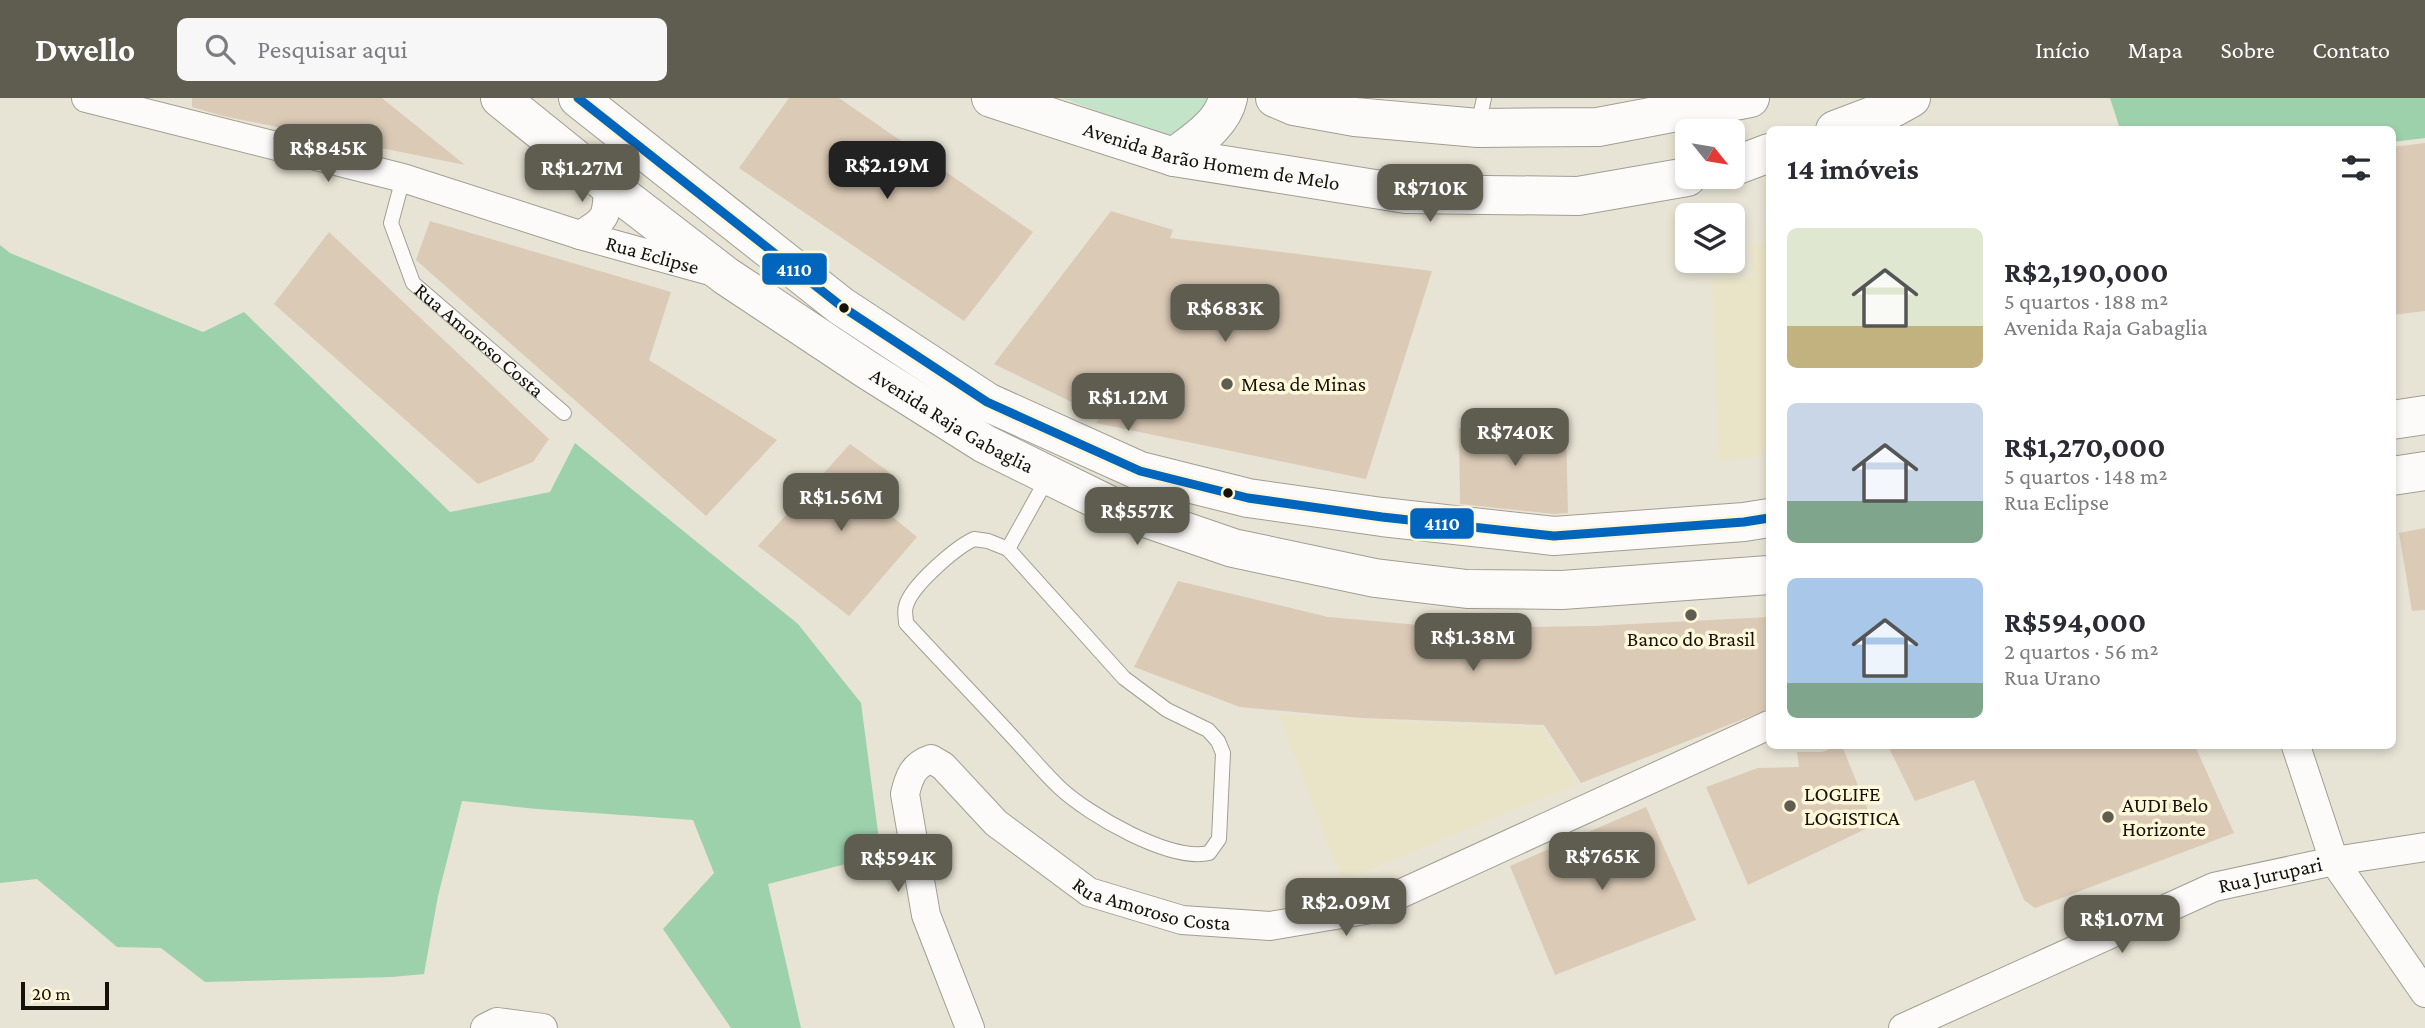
<!DOCTYPE html>
<html lang="pt">
<meta charset="utf-8">
<style>
:root{--surface:#fff;--page:#f7f7f7;--text:#2b2b33;--muted:#7c7c81;--accent:#5f5c50}
body{margin:0;font-family:"Crimson Pro",serif;background:var(--page);color:var(--text);height:100vh;display:flex;flex-direction:column;font-size:26px;white-space:nowrap}
*{box-sizing:border-box;margin:0}
p{font-size:23px;color:var(--muted)}
.icon{flex:none;width:38px;height:38px;fill:none;stroke:currentColor;stroke-width:2;stroke-linecap:round;stroke-linejoin:round}
.map{position:relative;flex:1;overflow:hidden}
.drawer{position:absolute;left:1766px;top:28px;width:630px;height:623px;display:flex;flex-direction:column;background:var(--surface);border-radius:10px;box-shadow:0 4px 10px #0003}
.drawer>*{flex:none}
.needle{width:46px;rotate:120deg}
.tools{position:absolute;left:1675px;top:21px;display:grid;gap:14px}
.tools a{display:grid;place-items:center;width:70px;height:70px;border-radius:10px;background:var(--surface);box-shadow:0 4px 10px #0003;font-size:35px}
.scale{position:absolute;left:21px;bottom:18px;width:88px;box-sizing:border-box;padding-left:7px;border:4px solid #151309;border-top:0;font-size:19px;line-height:24px;white-space:nowrap;color:#151309;-webkit-text-stroke:5px #fef7da;paint-order:stroke}
.price{position:absolute;translate:-50% -60px;padding:0 16px;border-radius:14px;background:var(--accent);color:#fff;font-size:23px;line-height:46px;filter:drop-shadow(0 2px 4px #0008)}
.price::after{content:'';position:absolute;left:50%;top:42px;width:21px;height:16px;margin-left:-10px;background:inherit;clip-path:polygon(0 0,100% 0,50% 100%)}
.price.active{background:#222;color:#fff}
ul{padding:0;list-style:none}
li{display:flex;align-items:center;gap:21px;height:175px;padding:0 21px}
li span{display:grid;place-items:center;flex:none;width:196px;height:140px;border-radius:10px;color:#555}
li>.icon{margin-inline-start:auto}
span .icon{width:84px;height:84px;fill:#fffc;stroke-width:1}
li b{font-size:30px}
h2{display:flex;justify-content:space-between;align-items:center;height:84px;padding:0 21px;font-size:30px}
header{display:flex;align-items:center;gap:42px;box-sizing:border-box;height:98px;padding:0 35px;background:var(--accent);color:#fff}
header strong{font-size:33px}
nav{display:flex;gap:38px;margin-inline-start:auto;font-size:24px}
.search{width:490px;height:63px;background:var(--page);display:flex;align-items:center;gap:18px;box-sizing:border-box;padding:0 24px;border-radius:10px;color:var(--muted);font-size:26px}
.map>svg:first-child{display:block}
.built{fill:#e9e3c8}
.green{fill:#c3e4c8}
.forest{fill:#9cd1ac}
.building{fill:#dbcab6}
.lines{fill:none;stroke-linecap:round;stroke-linejoin:round}
.lane-casing{stroke:#a09e92;stroke-width:16}
.street-casing{stroke:#a09e92;stroke-width:30}
.secondary-casing{stroke:#a09e92;stroke-width:40}
.lane{stroke:#fcfbf9;stroke-width:14}
.street{stroke:#fcfbf9;stroke-width:28}
.secondary{stroke:#fcfbf9;stroke-width:38}
.bus-1-casing{stroke:#fef7da;stroke-width:14}
.bus-1{stroke:#0065bd;stroke-width:9}
.bus-dot{fill:#151309;stroke:#fef7da;stroke-width:2.5}
.poi-dot{fill:#5f5c50;stroke:#fef7da;stroke-width:2.5}
.labels{text-anchor:middle;dominant-baseline:central;stroke-width:7;stroke-linejoin:round;paint-order:stroke}
.street-label{font-size:21px;fill:#151309;stroke:#fef7da}
.poi-label{font-size:21px;fill:#151309;stroke:#fef7da;text-anchor:start}
.line-badge{stroke:#fef7da;stroke-width:2.5}
.badge-label{font-size:19px;text-anchor:middle;font-weight:bold;fill:#fff}
</style>
<header>
<strong>Dwello</strong>
<div class="search"><svg class="icon" aria-label="search" viewBox="0 0 24 24"><circle cx="10" cy="10" r="6"/><path d="M15 15l6 6"/></svg>Pesquisar aqui</div>
<nav><a>Início</a><a>Mapa</a><a>Sobre</a><a>Contato</a></nav>
</header>
<div class="map">
<svg width="2425" height="930" viewBox="0 0 2425 930">
<rect width="100%" height="100%" fill="#e8e4d5"/>
<!-- built -->
<path class="built" d="M1769 144V356L1719 364 1712 181 1752 180V146Z
M1279 617 1542 630 1577 686 1342 783Z"/>
<!-- green -->
<path class="green" d="M1063 0H1213L1193 30 1164 39Z"/>
<!-- forest -->
<path class="forest" d="M2110 0H2425V40L2392 44V32L2120 31Z
M0 147 10 155 203 234 244 214 450 414 550 394 575 345 798 526 861 605 881 757 768 786 801 930H731L663 831 714 775 693 722 537 711 462 703 438 798 424 876 392 879 205 884 161 850 117 849 37 781 0 785Z"/>
<!-- building -->
<path class="building" d="M192 0H382L465 67 223 18 192 9Z
M789 0H839L1033 134 964 223 739 70Z
M2425 45V213L2392 217V49Z
M1111 113 1173 132 1170 140 1432 173 1366 381 1096 325 1100 318 994 266Z
M430 123 671 194 649 262 777 342 706 418 416 162Z
M329 134 549 341 533 364 478 386 274 206Z
M1566 327 1568 415 1554 416 1460 406 1459 330Z
M850 346 893 377 872 402 917 439 849 518 758 448Z
M2425 430V512L2412 513 2399 435Z
M1178 483 1328 519 1454 530 1594 528 1769 519V611L1581 685 1544 627 1361 620 1240 609 1134 569Z
M1838 648H1842L1874 727 1748 787 1706 689 1758 670 1799 669 1797 654H1822Z
M1888 648H2195L2234 735 2035 810 2024 802 1974 682 1915 703Z
M1646 709 1696 822 1555 877 1510 768Z"/>
<g class="lines">
<!-- lane casing -->
<g class="lane-casing">
<g id="lane">
<path d="M1478 28 1484 0"/>
<path id="s1" d="M403 80 391 125 413 185 564 315"/>
<path d="M974 441 988 443 1008 451 1124 580 1167 612 1208 632 1218 643 1223 655 1219 741 1209 755C1170 764 1089 717 1060 690 1042 673 1026 653 1009 635 975 598 940 562 906 525 906 520 904 513 906 508 911 488 955 450 974 441Z"/>
<path d="M1008 451 1048 379"/>
</g>
</g>
<!-- street casing -->
<g class="street-casing">
<g id="street">
<path id="s2" d="M86 0 403 80 580 137 714 174"/>
<path d="M580 137C607 121 607 119 608 87"/>
<path d="M2296 648 2334 763 2425 895"/>
<path d="M485 930 497 924 543 930"/>
<path id="s3" d="M970 930 926 817 905 696C909 679 913 667 931 661L943 668 996 725 1089 794 1182 822 1270 828 1365 812 1769 627"/>
<path id="s4" d="M1903 930 2214 789 2334 763 2425 749"/>
</g>
</g>
<!-- secondary casing -->
<g class="secondary-casing">
<g id="secondary">
<path id="s5" d="M500 0 608 87 726 178 866 271 985 346 1111 408 1233 450 1375 480 1467 491 1562 492 1769 477"/>
<path d="M578 0 841 208 987 304 1140 373 1248 400 1382 419 1554 438 1744 424 1769 420"/>
<path id="s6" d="M991 0 1174 59 1406 96 1578 98 1687 79"/>
<path d="M1275 0 1294 8 1355 19 1478 30 1598 29 1750 0"/>
<path d="M1835 32 1893 10 1911 0"/>
<path d="M1174 59C1195 43 1222 27 1228 0"/>
<path d="M1732 69 1769 55"/>
<path d="M2392 322 2425 317"/>
<path d="M2392 378 2425 373"/>
</g>
</g>
<!-- lane -->
<use href="#lane" class="lane"/>
<!-- street -->
<use href="#street" class="street"/>
<!-- secondary -->
<use href="#secondary" class="secondary"/>
<!-- bus-1 casing -->
<g class="bus-1-casing">
<path id="bus-1" d="M578 0 841 208 987 304 1140 373 1248 400 1382 419 1554 438 1744 424 1769 420"/>
</g>
<!-- bus-1 -->
<use href="#bus-1" class="bus-1"/>
</g>
<!-- markers -->
<g class="bus-dot">
<circle cx="844" cy="210" r="6"/>
<circle cx="1228" cy="395" r="6"/>
</g>
<g class="poi-dot">
<circle cx="1227" cy="286" r="7"/>
<circle cx="1691" cy="517" r="7"/>
<circle cx="1790" cy="708" r="7"/>
<circle cx="2108" cy="719" r="7"/>
</g>
<g class="labels">
<!-- street labels -->
<g class="street-label">
<text stroke="none"><textPath href="#s6" startOffset="229">Avenida Barão Homem de Melo</textPath></text>
<text stroke="none"><textPath href="#s2" startOffset="588">Rua Eclipse</textPath></text>
<text stroke="none"><textPath href="#s1" startOffset="198">Rua Amoroso Costa</textPath></text>
<text stroke="none"><textPath href="#s5" startOffset="556">Avenida Raja Gabaglia</textPath></text>
<text stroke="none"><textPath href="#s4" startOffset="399">Rua Jurupari</textPath></text>
<text stroke="none"><textPath href="#s3" startOffset="562">Rua Amoroso Costa</textPath></text>
</g>
<!-- poi labels -->
<g class="poi-label">
<text x="1241" y="286">Mesa de Minas</text>
<text x="1691" y="541" text-anchor="middle">Banco do Brasil</text>
<text x="1804" y="696">LOGLIFE<tspan x="1804" dy="24">LOGISTICA</tspan></text>
<text x="2122" y="707">AUDI Belo<tspan x="2122" dy="24">Horizonte</tspan></text>
</g>
</g>
<g class="line-badge">
<rect x="761" y="154" width="67" height="34" rx="7" fill="#0065bd"/>
<rect x="1409" y="409" width="66" height="33" rx="7" fill="#0065bd"/>
</g>
<g class="badge-label">
<text x="794" y="178">4110</text>
<text x="1442" y="432">4110</text>
</g>
</svg>
<div class="tools">
<a><svg class="needle" viewBox="-14 -14 28 28"><path d="M0-13l5 13h-10z" fill="#e53935"/><path d="M0 13l5-13h-10z" fill="#7c7c81"/></svg></a>
<a><svg class="icon" aria-label="layers" viewBox="0 0 24 24"><path d="M12 4l9 5-9 5-9-5zM3 14l9 5 9-5"/></svg></a>
</div>
<div class="scale">20 m</div>
<b class="price" style="left:328px;top:86px">R$845K</b>
<b class="price active" style="left:887px;top:103px">R$2.19M</b>
<b class="price" style="left:582px;top:106px">R$1.27M</b>
<b class="price" style="left:1430px;top:126px">R$710K</b>
<b class="price" style="left:1225px;top:246px">R$683K</b>
<b class="price" style="left:1128px;top:335px">R$1.12M</b>
<b class="price" style="left:1515px;top:370px">R$740K</b>
<b class="price" style="left:841px;top:435px">R$1.56M</b>
<b class="price" style="left:1137px;top:449px">R$557K</b>
<b class="price" style="left:1473px;top:575px">R$1.38M</b>
<b class="price" style="left:1602px;top:794px">R$765K</b>
<b class="price" style="left:898px;top:796px">R$594K</b>
<b class="price" style="left:1346px;top:840px">R$2.09M</b>
<b class="price" style="left:2122px;top:857px">R$1.07M</b>
<section class="drawer">
<h2>14 imóveis<svg class="icon" aria-label="filters" viewBox="0 0 24 24"><path d="M4 7h16M4 17h16"/><circle cx="9" cy="7" r="2"/><circle cx="15" cy="17" r="2"/></svg></h2>
<ul>
<li><span style="background:linear-gradient(#dfe7d0 70%,#c2b280 0)"><svg class="icon" aria-label="home" viewBox="0 0 24 24"><path d="M3 11l9-7 9 7M6 9v11h12V9"/></svg></span><div><b>R$2,190,000</b><p>5 quartos · 188 m²</p><p>Avenida Raja Gabaglia</p></div></li>
<li><span style="background:linear-gradient(#c9d6e8 70%,#7fa58c 0)"><svg class="icon" aria-label="home" viewBox="0 0 24 24"><path d="M3 11l9-7 9 7M6 9v11h12V9"/></svg></span><div><b>R$1,270,000</b><p>5 quartos · 148 m²</p><p>Rua Eclipse</p></div></li>
<li><span style="background:linear-gradient(#a9c7e8 75%,#7fa58c 0)"><svg class="icon" aria-label="home" viewBox="0 0 24 24"><path d="M3 11l9-7 9 7M6 9v11h12V9"/></svg></span><div><b>R$594,000</b><p>2 quartos · 56 m²</p><p>Rua Urano</p></div></li>
</ul>
</section>
</div>
